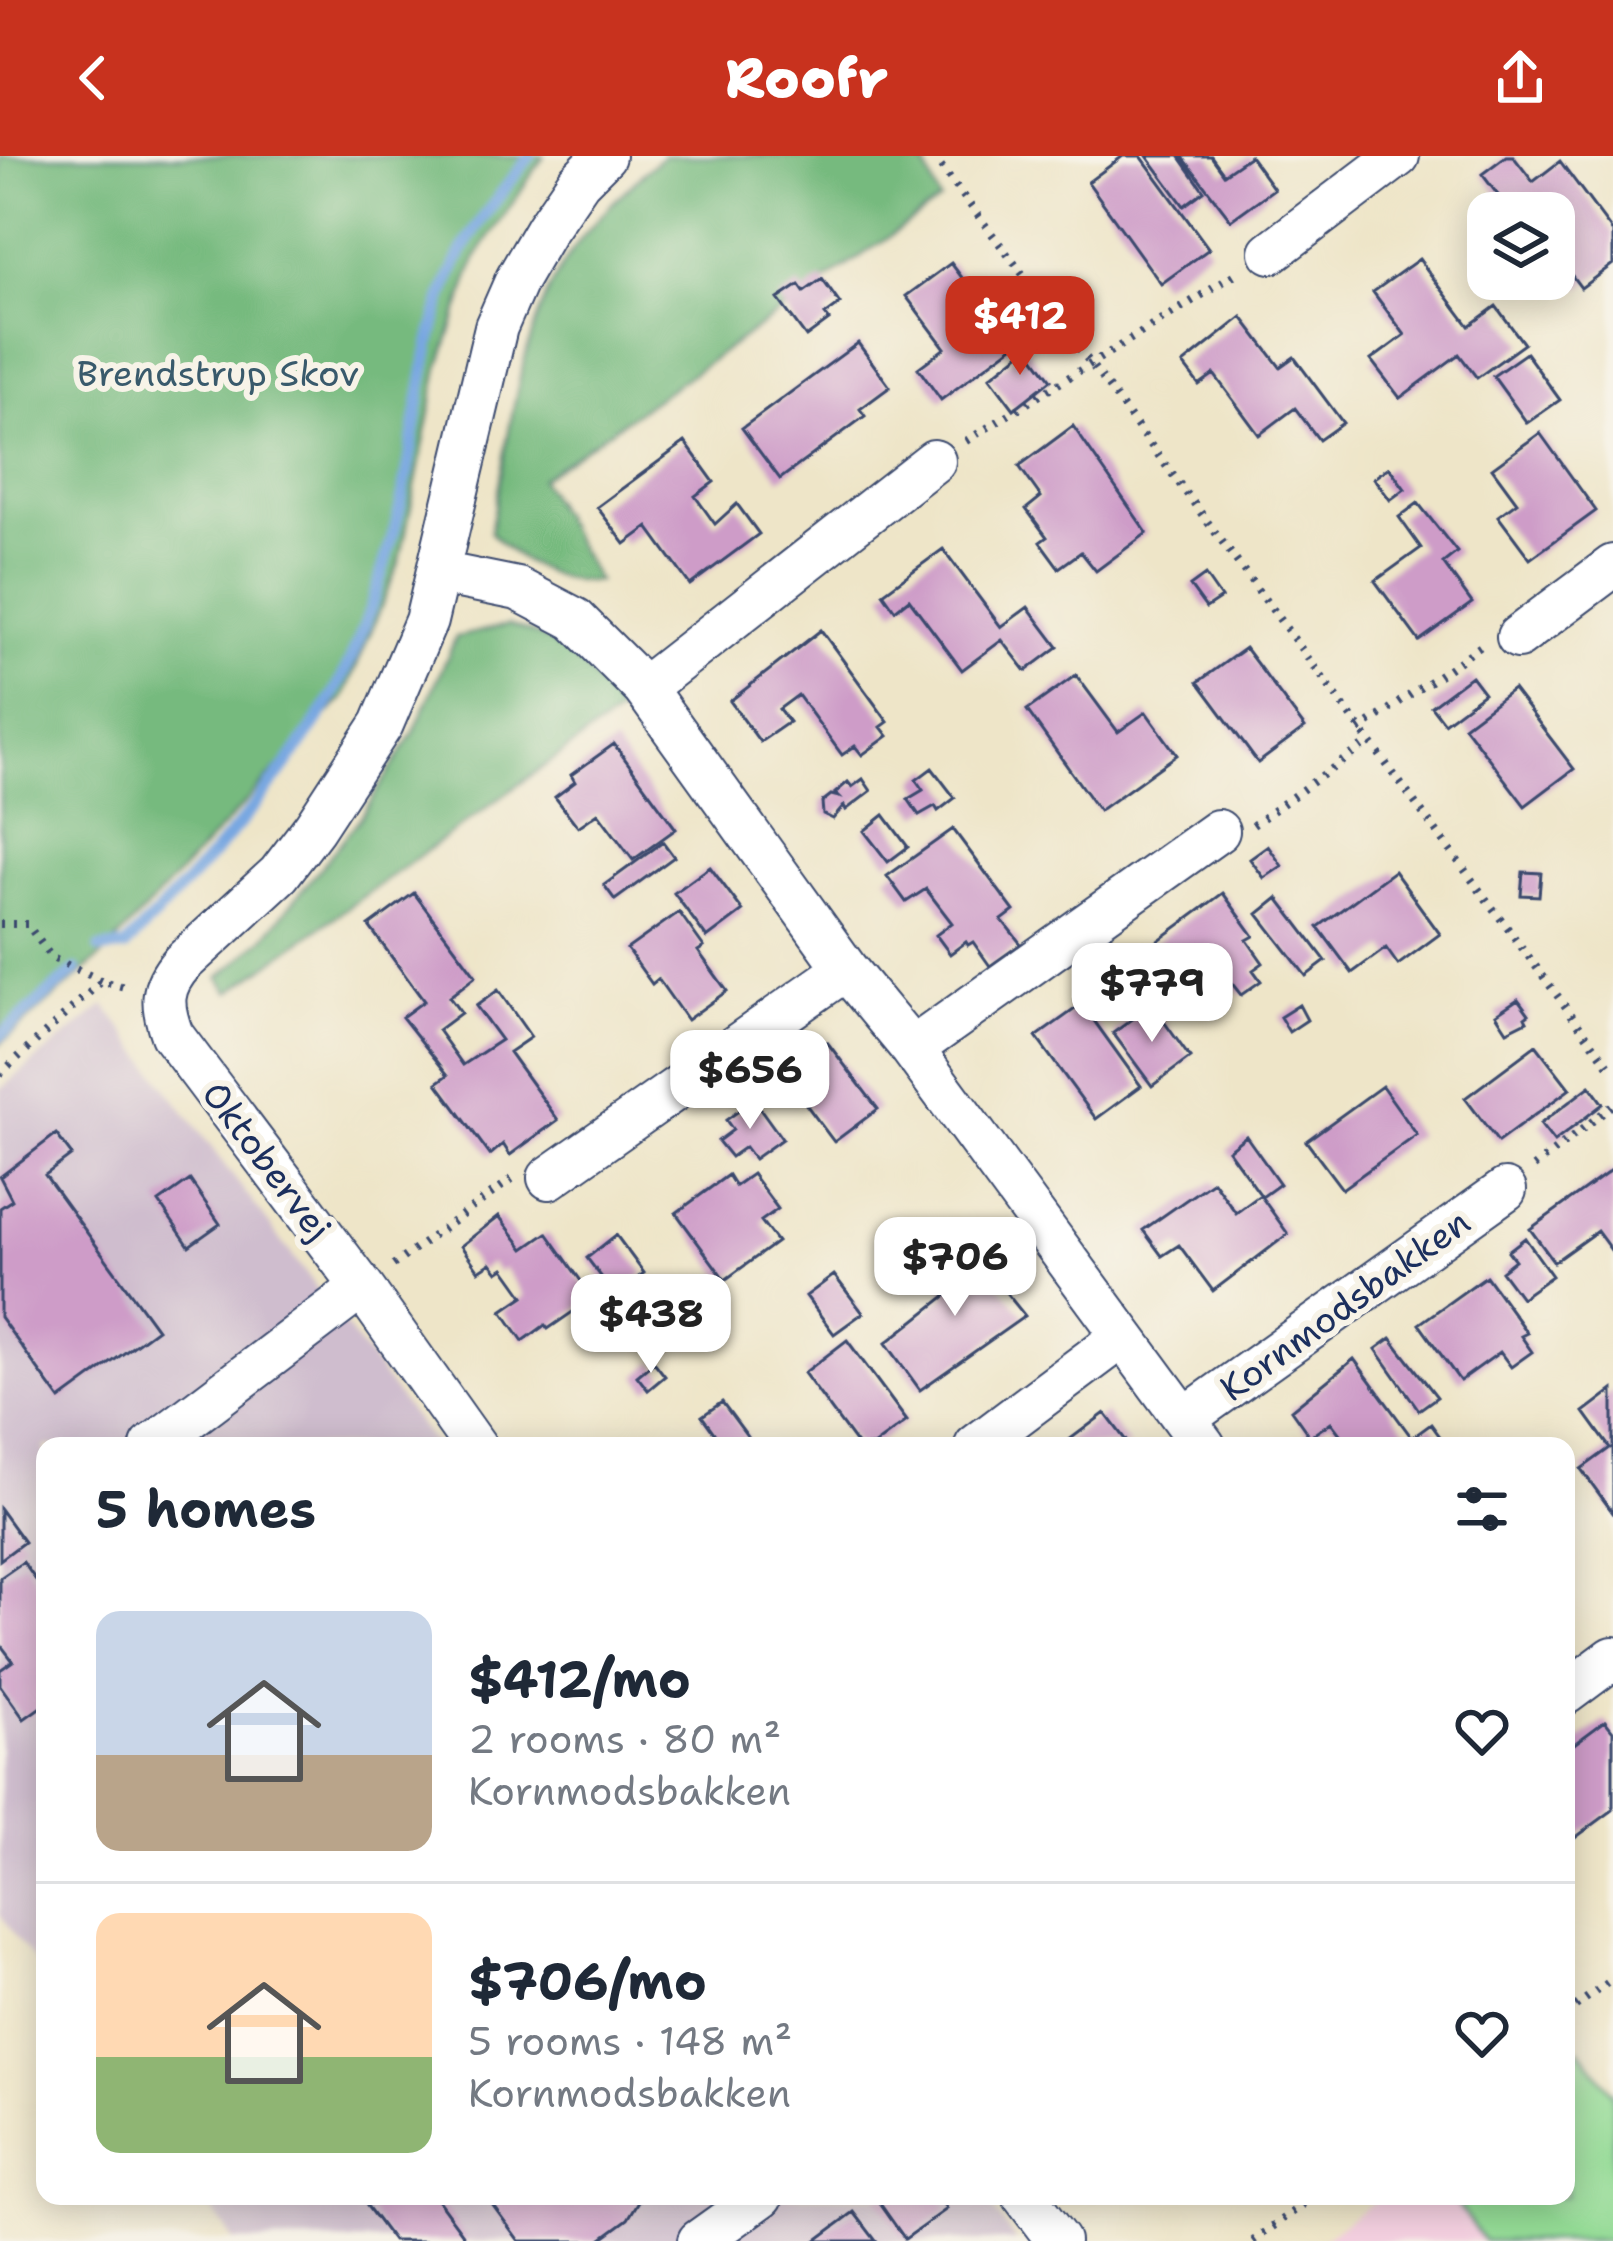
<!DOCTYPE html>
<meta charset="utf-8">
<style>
:root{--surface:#fff;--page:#f2f2f3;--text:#1f2937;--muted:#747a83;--line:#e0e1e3;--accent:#c8321e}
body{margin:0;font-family:"Shantell Sans",sans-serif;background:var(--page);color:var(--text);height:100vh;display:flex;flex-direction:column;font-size:45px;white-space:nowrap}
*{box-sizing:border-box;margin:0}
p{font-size:39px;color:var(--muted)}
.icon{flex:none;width:66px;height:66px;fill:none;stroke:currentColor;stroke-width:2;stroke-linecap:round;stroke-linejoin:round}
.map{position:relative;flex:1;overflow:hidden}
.panel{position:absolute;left:36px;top:1281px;width:1539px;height:768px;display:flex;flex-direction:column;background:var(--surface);border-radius:24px;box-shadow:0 6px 30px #0003}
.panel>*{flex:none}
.fabs{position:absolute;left:1467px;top:36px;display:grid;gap:24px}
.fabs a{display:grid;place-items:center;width:108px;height:108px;border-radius:24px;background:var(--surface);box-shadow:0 6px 30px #0003;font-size:60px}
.price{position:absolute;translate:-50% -102px;padding:0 27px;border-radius:24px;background:#fff;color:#222;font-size:39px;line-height:78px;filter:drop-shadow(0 3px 6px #0008)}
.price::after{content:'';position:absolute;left:50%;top:72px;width:36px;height:27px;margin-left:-18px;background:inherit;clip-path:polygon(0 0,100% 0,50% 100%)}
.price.on{background:var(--accent);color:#fff}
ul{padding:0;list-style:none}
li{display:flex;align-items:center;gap:36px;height:300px;padding:0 60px}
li+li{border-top:3px solid var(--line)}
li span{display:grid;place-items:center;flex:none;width:336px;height:240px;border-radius:24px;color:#555}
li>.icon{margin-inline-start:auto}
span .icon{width:144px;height:144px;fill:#fffc;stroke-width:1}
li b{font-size:51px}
h2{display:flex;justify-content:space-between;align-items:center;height:144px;padding:0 60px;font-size:51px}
header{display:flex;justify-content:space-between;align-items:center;height:156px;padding:0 60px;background:var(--accent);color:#fff;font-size:54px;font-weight:800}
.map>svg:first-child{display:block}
.built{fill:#f3cfdf}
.industrial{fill:#cfbdce}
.green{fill:#93da94;stroke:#578479;stroke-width:3}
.forest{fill:#76ba7e;stroke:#48746e;stroke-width:3}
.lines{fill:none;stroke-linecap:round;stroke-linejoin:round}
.stream{stroke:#78a7e1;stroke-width:12}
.building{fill:#ce9cc8}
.street-casing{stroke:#3b4a6e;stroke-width:46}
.path{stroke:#3b4a6e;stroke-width:8;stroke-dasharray:3 9;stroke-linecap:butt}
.street{stroke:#fff;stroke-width:42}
.labels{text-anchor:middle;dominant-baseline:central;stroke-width:12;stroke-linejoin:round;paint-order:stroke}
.park-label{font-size:36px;fill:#395a6c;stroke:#f7f3e8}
.street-label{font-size:36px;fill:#1b2f5e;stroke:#f7f3e8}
</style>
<header><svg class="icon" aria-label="back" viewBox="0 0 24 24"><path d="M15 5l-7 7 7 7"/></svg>Roofr<svg class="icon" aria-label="share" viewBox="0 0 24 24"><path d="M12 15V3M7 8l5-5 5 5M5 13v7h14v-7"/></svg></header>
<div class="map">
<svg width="1613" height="2085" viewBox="0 0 1613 2085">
<rect width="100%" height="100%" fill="#f7f3e8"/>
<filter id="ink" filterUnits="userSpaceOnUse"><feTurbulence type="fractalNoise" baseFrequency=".00833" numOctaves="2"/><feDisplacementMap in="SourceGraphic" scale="24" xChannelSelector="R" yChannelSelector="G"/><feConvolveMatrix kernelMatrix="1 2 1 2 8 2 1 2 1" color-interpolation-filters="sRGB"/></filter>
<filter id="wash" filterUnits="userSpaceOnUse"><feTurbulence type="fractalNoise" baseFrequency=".004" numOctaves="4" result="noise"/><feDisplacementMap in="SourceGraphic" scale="48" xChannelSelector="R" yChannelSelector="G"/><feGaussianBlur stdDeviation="2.7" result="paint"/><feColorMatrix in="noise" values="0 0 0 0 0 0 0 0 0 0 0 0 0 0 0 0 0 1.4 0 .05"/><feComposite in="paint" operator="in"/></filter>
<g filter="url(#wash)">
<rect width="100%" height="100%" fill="#eee5c8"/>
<!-- built -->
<path class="built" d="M1381 2040H1451L1484 2085H1320Z"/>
<!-- industrial -->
<path class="industrial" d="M105 849 435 1290H45V1822L0 1759V933Z
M202 2040H983L1016 2085H234Z"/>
<!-- green -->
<path class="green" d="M1580 1893 1613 1938V2085H1484L1451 2040H1566V1903Z"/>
<!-- forest -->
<path class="forest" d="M0 0H544L476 102 439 212 400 404 344 541 103 799 0 888Z
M663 0H921L940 45 540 323 597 425C558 429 516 405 490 376 508 292 517 183 563 109 589 67 626 32 663 0Z
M508 469C565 484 585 511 621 555L230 836 219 822 264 782 361 661 414 576 456 481Z"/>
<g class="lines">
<!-- stream -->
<path class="stream" d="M100 793 125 791C198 716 269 642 325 553 356 503 376 438 392 382 419 293 417 192 457 106 475 68 505 33 530 0
M0 880 76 814"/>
</g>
<g id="blocks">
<!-- building -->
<path class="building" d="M1123 0H1141L1209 93 1161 128 1088 26Z
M1147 0H1179L1204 35 1184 50Z
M1182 0H1211L1224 18 1250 0 1274 33 1231 64Z
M1506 0H1513L1533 26 1560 5 1613 76V108L1581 132 1554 96V57H1502L1498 52 1504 47 1482 18Z
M1419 103 1469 170 1496 150 1524 188 1477 222 1459 198 1400 242 1371 204 1405 179 1373 136Z
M951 107 1013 190 941 244 918 212 945 192 906 140Z
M822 123 840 148 825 159 829 164 806 181 778 143 799 129 804 136Z
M1242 161 1280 211 1294 201 1343 267 1319 284 1295 252 1259 279 1214 218 1199 229 1183 208Z
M858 187 890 231 860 253 865 260 780 323 742 272Z
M1027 192 1051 224 1014 253 990 221Z
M1526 197 1560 244 1527 267 1493 220Z
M1073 270 1147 377 1096 415 1081 396 1059 412 1040 386 1047 381 1026 353 1041 341 1019 310Z
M1540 277 1596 355 1530 403 1498 360 1517 346 1492 312Z
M685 286 714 326 695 340 715 368 737 348 759 378 690 429 648 371 625 388 597 351Z
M1389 311 1405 333 1390 344 1374 322Z
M1418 347 1457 396 1443 407 1472 447 1419 485 1375 425 1421 392 1399 361Z
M943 393 1001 471 1028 451 1058 491 1026 515 1002 484 962 514 909 443 895 454 883 437Z
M1205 419 1221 442 1206 452 1190 430Z
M821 474 888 566 881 571 888 580 862 599 855 590 842 599 798 539 779 553 789 566 760 586 730 545Z
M1245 492 1305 572 1258 607 1198 526Z
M1076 519 1118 576 1146 556 1177 599 1099 655 1027 554Z
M1471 520 1484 537 1444 567 1431 550Z
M1513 533 1574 613 1525 650 1464 570Z
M614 588 676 673 633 704 598 657 578 671 555 641 575 626 571 619Z
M932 612 955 642 938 655 935 650 919 659 908 643 923 634 916 624Z
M863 623 871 635 846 654 844 650 833 663 823 658 822 646 831 639 839 641 835 637 848 626 852 631Z
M884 659 908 691 888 706 864 675Z
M953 673 1014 755 1002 764 1021 788 990 810 973 786 968 789 966 786 950 798 936 779 952 767 926 733 906 746 887 720Z
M663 686 674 701 615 744 604 729Z
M1268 690 1282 710 1264 722 1250 703Z
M710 711 743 755 707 782 674 737Z
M1394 715 1440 778 1398 809 1386 792 1352 817 1318 771Z
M1523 716 1541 717 1539 740 1521 739Z
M414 737 476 820 449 841 461 857 438 874 463 909 501 884 476 850 498 834 531 881 509 896 558 964 510 999 503 988 490 999 437 927 448 919 402 861 424 845 369 770Z
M1223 737 1254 780 1247 784 1263 807 1253 814 1261 825 1241 839 1216 807 1160 848 1129 806Z
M1278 742 1326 805 1306 820 1258 758Z
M679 756 704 791 698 795 727 835 687 864 658 823 652 828 627 793Z
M1518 843 1529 858 1525 861 1527 865 1507 875 1496 858Z
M1082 848 1141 930 1096 963 1036 881Z
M1152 849 1190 902 1152 930 1113 877Z
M1299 849 1307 864 1289 876 1280 861Z
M827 886 878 953 834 986 784 919Z
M1536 889 1570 933 1498 986 1465 942Z
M1382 930 1417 979 1342 1033 1306 985Z
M1590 930 1603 948 1554 986 1540 968Z
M754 944 782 983 754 1003 745 991 731 1001 718 985 733 974 726 964Z
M56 978 72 999 45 1019 157 1173 60 1244 0 1161V1052L12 1044 0 1021Z
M1246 980 1280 1028 1262 1041 1228 994Z
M1613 1013V1097L1597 1075 1554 1106 1530 1073Z
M752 1018 778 1053 761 1065 777 1086 725 1124 676 1057 728 1019 735 1030Z
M190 1024 220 1068 189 1090 159 1046Z
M1213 1025 1236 1057 1260 1039 1288 1078 1213 1135 1179 1089 1162 1100 1143 1074Z
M499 1060 524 1093 547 1077 593 1142 548 1173 545 1169 523 1185 502 1155 524 1140 504 1112 498 1116 491 1107 479 1115 461 1090Z
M616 1079 644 1117 615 1139 587 1102Z
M1525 1082 1552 1120 1521 1142 1501 1115 1515 1104 1508 1095Z
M967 1088 1025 1160 920 1234 886 1187 947 1139 930 1115Z
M834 1119 863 1157 834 1178 806 1140Z
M1486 1120 1527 1177 1521 1180 1532 1196 1511 1211 1500 1196 1460 1225 1419 1168Z
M1391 1182 1437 1241 1419 1254 1376 1193Z
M847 1184 907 1265 873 1290H858L804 1217Z
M1354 1203 1412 1282 1431 1268 1447 1290H1349L1331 1266 1310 1281 1291 1254Z
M654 1206 665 1220 648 1234 637 1220Z
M1613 1234V1357L1581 1313 1610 1292 1584 1256Z
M722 1246 748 1281 736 1290H711L719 1284 702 1260Z
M1105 1257 1130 1290H1061Z
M0 1353 24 1386 0 1404Z
M23 1406 45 1437V1548L24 1563 0 1529V1514L13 1505 0 1488V1422Z
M1605 1565 1613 1575V1654L1568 1687 1566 1594Z
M381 2040H435L468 2085H393L367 2050Z
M486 2040H642L628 2063 598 2085H519Z
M879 2040H938L947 2053 905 2083 876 2042Z
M854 2056 876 2085H815Z"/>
</g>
</g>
<g filter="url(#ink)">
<use href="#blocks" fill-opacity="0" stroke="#3b4a6e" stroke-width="3"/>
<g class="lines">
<!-- street casing -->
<g class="street-casing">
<path id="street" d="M1271 96 1398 0
M439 417 518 433 575 463 644 532 846 813 912 893 1204 1290
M1518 481 1613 410
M644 532 934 305
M912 893 1218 675
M549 1022 846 813
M1184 1263 1505 1034
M152 1290 362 1131
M475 1290 362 1131 172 879C161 849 160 832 182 807L279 718 314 672 382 568 426 465 496 171 517 123 546 73 579 25 604 0
M976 1290 1123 1180
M1566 1537 1613 1502
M1024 2040 1058 2085
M699 2085 762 2040"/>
</g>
<!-- path -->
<path class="path" d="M936 0 938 7 1091 208 1613 915
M966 285 1239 116
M1359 574 1481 490
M1253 669 1369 586
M0 768H27L52 802 102 825
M0 918 102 825 129 832
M1534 1011 1613 949
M393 1109 512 1023
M1566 1857 1613 1823
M1253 2085 1315 2040"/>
<!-- street -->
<use href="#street" class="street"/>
</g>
</g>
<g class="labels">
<!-- park labels -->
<g class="park-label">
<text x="218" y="217">Brendstrup Skov</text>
</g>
<!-- street labels -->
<g class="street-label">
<text transform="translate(267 1005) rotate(53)">Oktobervej</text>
<text transform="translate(1345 1149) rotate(-36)">Kornmodsbakken</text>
</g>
</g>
</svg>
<div class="fabs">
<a><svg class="icon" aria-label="layers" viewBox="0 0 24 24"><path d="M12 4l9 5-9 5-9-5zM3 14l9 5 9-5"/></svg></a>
</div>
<b class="price on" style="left:1020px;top:222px">$412</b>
<b class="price" style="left:1152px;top:889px">$779</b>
<b class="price" style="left:750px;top:976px">$656</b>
<b class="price" style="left:955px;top:1163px">$706</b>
<b class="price" style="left:651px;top:1220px">$438</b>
<section class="panel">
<h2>5 homes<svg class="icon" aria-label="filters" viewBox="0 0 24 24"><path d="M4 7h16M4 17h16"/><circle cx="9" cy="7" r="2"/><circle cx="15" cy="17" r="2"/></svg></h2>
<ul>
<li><span style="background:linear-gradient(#c9d6e8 60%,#b9a48a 0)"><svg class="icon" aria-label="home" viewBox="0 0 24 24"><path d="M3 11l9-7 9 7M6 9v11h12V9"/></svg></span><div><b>$412/mo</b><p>2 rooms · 80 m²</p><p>Kornmodsbakken</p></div><svg class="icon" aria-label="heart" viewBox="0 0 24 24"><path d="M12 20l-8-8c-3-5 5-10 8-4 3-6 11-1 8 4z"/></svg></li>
<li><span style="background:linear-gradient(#ffd9b3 60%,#8fb573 0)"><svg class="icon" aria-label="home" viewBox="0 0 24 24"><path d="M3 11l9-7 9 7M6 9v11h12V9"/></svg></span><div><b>$706/mo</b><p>5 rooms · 148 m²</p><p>Kornmodsbakken</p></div><svg class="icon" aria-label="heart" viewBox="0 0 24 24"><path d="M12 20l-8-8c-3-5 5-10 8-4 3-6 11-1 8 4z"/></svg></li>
</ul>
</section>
</div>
